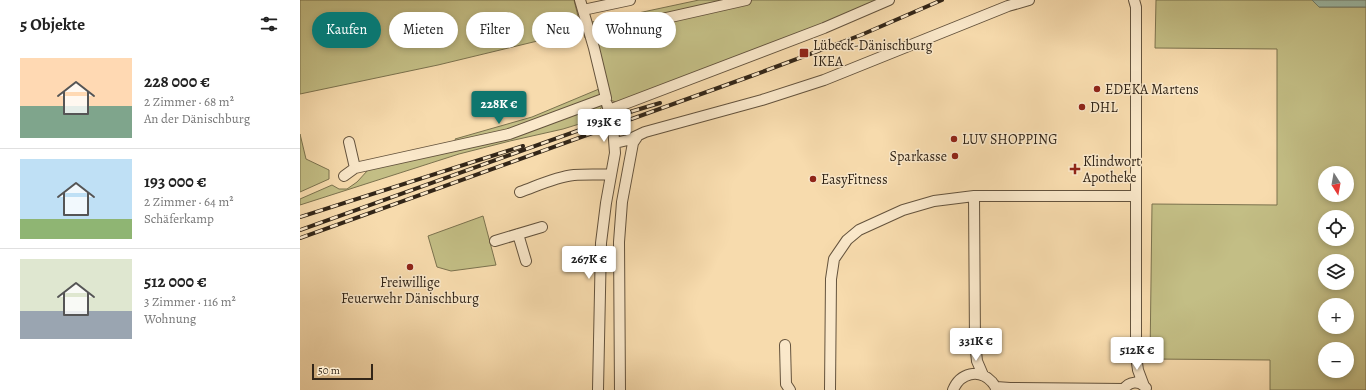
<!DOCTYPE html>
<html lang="de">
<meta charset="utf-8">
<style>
:root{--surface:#fff;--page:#f6f6f6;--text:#222;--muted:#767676;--line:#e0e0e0;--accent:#0f766e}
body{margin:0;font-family:Alegreya,serif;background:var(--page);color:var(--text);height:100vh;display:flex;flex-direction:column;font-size:15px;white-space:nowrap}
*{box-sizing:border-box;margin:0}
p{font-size:13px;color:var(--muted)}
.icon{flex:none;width:22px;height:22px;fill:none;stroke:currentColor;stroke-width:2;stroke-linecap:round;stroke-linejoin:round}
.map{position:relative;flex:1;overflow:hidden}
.panel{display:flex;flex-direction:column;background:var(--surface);width:300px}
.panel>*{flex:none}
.guide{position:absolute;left:12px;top:12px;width:380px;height:36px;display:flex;gap:8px}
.needle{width:26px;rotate:169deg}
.controls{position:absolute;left:1018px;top:166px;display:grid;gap:8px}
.controls a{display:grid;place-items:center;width:36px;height:36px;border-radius:50%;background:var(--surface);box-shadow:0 2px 6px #0003;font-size:20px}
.scale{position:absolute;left:12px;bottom:10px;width:61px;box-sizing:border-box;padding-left:4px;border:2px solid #332618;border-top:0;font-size:11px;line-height:14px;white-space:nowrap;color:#332618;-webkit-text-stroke:3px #fae8ca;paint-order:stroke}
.price{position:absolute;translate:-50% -34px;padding:0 9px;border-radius:4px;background:#fff;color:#222;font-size:13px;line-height:26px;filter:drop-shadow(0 1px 2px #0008)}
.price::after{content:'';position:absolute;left:50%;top:24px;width:12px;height:9px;margin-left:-6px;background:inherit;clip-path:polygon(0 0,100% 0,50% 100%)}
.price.on{background:var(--accent);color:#fff}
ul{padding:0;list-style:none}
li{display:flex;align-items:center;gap:12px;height:100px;padding:0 20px}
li+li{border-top:1px solid var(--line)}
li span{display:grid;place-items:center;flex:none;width:112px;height:80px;border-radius:0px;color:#555}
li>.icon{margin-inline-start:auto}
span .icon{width:48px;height:48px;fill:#fffc;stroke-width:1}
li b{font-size:17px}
h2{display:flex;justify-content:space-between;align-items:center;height:48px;padding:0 20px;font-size:17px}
.chip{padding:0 14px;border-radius:18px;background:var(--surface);box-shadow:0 2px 6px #0003;font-size:14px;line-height:36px}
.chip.on{background:var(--accent);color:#fff}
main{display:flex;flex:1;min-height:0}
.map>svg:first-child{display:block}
.green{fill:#c3be85;stroke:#7b724e;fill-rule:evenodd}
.water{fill:#9dbba8;stroke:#737f6e}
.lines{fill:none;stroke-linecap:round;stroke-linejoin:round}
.minor-casing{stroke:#64533d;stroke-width:12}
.minor{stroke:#fae8ca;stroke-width:10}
.rail-casing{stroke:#332618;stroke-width:4}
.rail{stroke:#fae8ca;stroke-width:2.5;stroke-dasharray:8;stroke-linecap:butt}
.poi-dot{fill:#8f2418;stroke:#fae8ca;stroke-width:1.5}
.labels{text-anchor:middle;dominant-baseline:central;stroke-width:3;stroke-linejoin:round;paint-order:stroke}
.poi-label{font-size:14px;fill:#332618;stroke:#fae8ca;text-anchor:start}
</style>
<main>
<section class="panel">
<h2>5 Objekte<svg class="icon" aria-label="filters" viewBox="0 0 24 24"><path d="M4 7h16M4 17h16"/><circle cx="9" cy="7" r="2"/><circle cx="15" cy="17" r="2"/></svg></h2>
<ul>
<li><span style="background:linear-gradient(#ffd9b3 60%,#7fa58c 0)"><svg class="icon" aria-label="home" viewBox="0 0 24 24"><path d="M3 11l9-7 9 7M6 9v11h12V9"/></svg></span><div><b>228 000 €</b><p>2 Zimmer · 68 m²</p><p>An der Dänischburg</p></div></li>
<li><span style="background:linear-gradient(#bfe0f5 75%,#8fb573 0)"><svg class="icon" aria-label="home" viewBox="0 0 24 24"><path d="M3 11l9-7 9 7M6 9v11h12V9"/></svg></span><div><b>193 000 €</b><p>2 Zimmer · 64 m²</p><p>Schäferkamp</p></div></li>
<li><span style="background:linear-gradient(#dfe7d0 65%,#9aa5b1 0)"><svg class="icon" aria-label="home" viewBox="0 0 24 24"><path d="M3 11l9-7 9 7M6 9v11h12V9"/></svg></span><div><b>512 000 €</b><p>3 Zimmer · 116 m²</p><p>Wohnung</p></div></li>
</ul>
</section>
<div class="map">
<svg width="1066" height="390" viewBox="0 0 1066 390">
<rect width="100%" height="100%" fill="#f7dbad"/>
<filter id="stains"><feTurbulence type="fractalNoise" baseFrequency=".005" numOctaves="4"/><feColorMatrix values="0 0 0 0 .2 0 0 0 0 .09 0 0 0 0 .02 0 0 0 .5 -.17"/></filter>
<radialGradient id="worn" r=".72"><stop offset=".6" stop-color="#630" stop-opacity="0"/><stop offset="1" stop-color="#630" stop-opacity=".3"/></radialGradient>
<!-- green -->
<path class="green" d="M0 0H274L280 24 310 19 399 0H583L320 104 306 98 300 110 303 113 302 117 263 129 210 141 159 154 0 205V199L32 185 39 189H47L57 182 68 170 158 148 155 139 232 117 299 89 290 35 285 38 283 30 138 65 0 94Z
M856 0H1012L1019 7H1066V390H970V360L850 359 852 204 977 205V49L855 48ZM1025 173H1047V195H1025ZM1025 217H1047V239H1025ZM1025 261H1047V283H1025ZM1025 305H1047V327H1025ZM1025 349H1047V371H1025Z
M0 134 6 159 29 170V179L0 192Z
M183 216 196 265 151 271 137 267 128 236Z"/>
<!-- water -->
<path class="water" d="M1012 0H1066V7H1019Z"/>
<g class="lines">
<!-- minor casing -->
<g class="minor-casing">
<path id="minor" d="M834 0 836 7V356L838 370 844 386
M283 10 330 0
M291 35 446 0
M309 110 524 28 589 0
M49 142 55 168
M315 143 328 140 345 132 462 100 524 80 708 6 729 0
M44 176 55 168 209 134 306 98 294 48 280 0
M220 192C237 186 255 177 274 175 286 174 299 175 311 174
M674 196 675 342 677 361 683 375
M218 234 226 261
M195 241 242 227
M485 345 486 384 490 390
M696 387 710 388 824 389
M298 390 301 243 306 203 315 153 313 126 307 104
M320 390 319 242 322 202 333 143 337 137
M530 390 531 279 534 259 547 240 559 230 603 210 634 201 674 196H836
M653 390C660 373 679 368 692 382 694 385 696 386 696 390
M823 390C829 381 839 380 846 388"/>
</g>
<!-- minor -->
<use href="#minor" class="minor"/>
<!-- rail casing -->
<g class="rail-casing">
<path id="rail" d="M0 217 223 146
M0 230 333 111 360 103
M0 238 454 75 561 35 642 0"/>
</g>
<!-- rail -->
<use href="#rail" class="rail"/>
</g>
<!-- markers -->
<g class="poi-dot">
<rect x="499" y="48" width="10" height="10" rx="2"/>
<circle cx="797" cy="89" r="4"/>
<circle cx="782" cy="107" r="4"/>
<circle cx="654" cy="139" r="4"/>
<circle cx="655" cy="156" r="4"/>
<path d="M773 163h4v4h4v4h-4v4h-4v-4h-4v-4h4z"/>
<circle cx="513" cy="179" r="4"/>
<circle cx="110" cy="267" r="4"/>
</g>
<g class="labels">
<!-- poi labels -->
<g class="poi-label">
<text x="513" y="45">Lübeck-Dänischburg<tspan x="513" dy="16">IKEA</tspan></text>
<text x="805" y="89">EDEKA Martens</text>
<text x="790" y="107">DHL</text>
<text x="662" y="139">LUV SHOPPING</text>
<text x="647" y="156" text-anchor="end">Sparkasse</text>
<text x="783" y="161">Klindwort<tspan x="783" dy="16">Apotheke</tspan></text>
<text x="521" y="179">EasyFitness</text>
<text x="110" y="282" text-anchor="middle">Freiwillige<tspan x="110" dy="16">Feuerwehr Dänischburg</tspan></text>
</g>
</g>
<rect width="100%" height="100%" filter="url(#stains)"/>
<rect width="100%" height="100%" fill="url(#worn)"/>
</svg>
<div class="controls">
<a><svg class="needle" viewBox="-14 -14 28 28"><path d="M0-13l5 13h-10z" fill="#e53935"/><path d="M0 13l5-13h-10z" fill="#767676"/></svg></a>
<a><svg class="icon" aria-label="locate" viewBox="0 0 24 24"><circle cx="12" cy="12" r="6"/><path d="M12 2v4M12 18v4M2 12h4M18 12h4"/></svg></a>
<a><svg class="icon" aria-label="layers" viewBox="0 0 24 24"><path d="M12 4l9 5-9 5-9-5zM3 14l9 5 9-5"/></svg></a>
<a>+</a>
<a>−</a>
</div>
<div class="scale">50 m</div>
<b class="price on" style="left:199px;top:125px">228K €</b>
<b class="price" style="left:304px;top:143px">193K €</b>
<b class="price" style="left:289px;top:280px">267K €</b>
<b class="price" style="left:676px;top:362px">331K €</b>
<b class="price" style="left:837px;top:371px">512K €</b>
<div class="guide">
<a class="chip on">Kaufen</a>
<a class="chip">Mieten</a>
<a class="chip">Filter</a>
<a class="chip">Neu</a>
<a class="chip">Wohnung</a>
</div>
</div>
</main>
